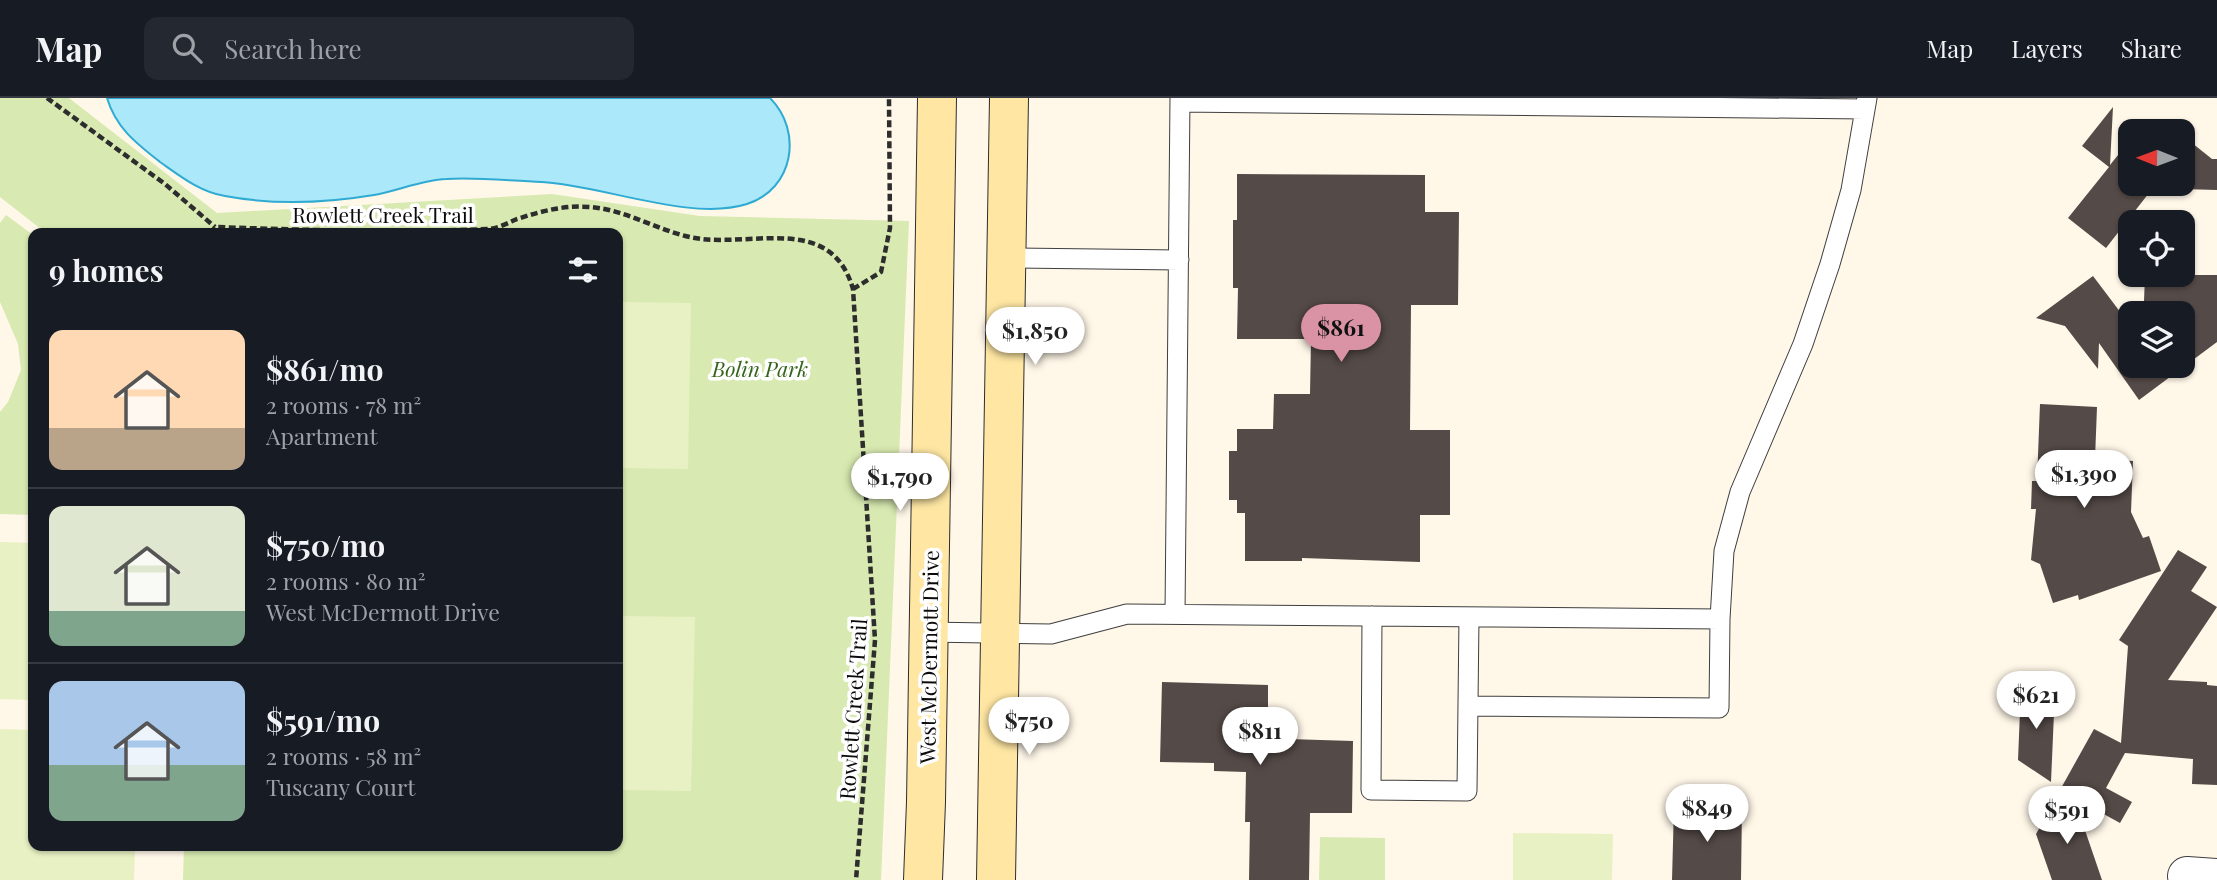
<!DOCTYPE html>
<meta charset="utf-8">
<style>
:root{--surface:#171b24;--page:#242831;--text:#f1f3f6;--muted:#9ea1a6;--line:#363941;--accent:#da93a4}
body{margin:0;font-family:"Playfair Display",serif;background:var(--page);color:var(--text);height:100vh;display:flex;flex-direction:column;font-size:26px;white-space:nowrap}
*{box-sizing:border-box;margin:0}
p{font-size:23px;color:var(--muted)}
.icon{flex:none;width:38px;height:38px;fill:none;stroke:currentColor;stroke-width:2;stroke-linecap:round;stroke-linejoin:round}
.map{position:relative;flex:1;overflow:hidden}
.sheet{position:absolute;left:28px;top:130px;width:595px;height:623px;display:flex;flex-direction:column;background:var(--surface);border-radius:14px;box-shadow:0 2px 5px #0004}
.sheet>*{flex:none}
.needle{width:46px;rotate:271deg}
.controls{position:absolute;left:2118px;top:21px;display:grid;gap:14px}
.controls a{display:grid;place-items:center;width:77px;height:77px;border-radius:14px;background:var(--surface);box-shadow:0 2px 5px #0004;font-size:35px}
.price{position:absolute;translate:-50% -60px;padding:0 16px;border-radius:24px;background:#fff;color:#222;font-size:23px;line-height:46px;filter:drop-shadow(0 2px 4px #0008)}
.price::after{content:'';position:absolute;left:50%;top:42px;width:21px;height:16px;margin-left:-10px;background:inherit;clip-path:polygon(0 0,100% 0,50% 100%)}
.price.current{background:var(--accent);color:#111}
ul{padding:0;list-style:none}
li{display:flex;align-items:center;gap:21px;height:175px;padding:0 21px}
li+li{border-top:2px solid var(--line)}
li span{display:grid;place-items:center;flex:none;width:196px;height:140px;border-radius:14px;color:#555}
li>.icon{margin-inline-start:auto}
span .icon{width:84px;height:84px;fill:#fffc;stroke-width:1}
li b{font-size:30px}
h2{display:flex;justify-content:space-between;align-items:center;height:84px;padding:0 21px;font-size:30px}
header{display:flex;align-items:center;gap:42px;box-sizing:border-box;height:98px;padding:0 35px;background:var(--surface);border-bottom:2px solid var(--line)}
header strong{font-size:33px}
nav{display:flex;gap:38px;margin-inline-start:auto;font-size:24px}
.search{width:490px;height:63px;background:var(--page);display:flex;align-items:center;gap:18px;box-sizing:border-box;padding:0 24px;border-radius:14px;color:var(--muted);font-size:26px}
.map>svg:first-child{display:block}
.green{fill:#d8eab1}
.pitch{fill:#e8f1c3}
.water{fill:#abe8f9;stroke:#2fabd3;stroke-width:2}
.building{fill:#544a47}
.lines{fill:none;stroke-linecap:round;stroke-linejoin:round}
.lane-casing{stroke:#3e3e3e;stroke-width:21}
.street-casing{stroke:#3e3e3e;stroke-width:40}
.secondary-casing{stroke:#2d2d2d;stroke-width:40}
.path{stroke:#2d2d2d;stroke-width:4.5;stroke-dasharray:7 3.5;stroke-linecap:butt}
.lane{stroke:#fff;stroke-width:19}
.street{stroke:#fff;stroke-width:38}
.secondary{stroke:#ffe7a3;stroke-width:38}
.labels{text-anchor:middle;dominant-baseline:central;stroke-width:7;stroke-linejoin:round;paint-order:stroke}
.street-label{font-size:21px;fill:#0b0b0b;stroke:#fff}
.park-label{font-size:21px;font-style:italic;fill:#346419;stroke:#fff}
</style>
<header>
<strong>Map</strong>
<div class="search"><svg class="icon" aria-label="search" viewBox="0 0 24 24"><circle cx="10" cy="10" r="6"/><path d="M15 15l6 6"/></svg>Search here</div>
<nav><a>Map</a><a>Layers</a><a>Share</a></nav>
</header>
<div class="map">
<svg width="2217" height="782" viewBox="0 0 2217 782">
<rect width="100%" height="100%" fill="#fff7e8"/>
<!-- green -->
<path class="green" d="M0 0H69L217 115 552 96 700 118 909 123 881 782H183L184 747H618V135H46L0 99Z
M6 117 33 137V417L0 416V314L8 304 21 272 18 246 0 204V125Z
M1320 739 1385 740V782H1319Z"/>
<!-- pitch -->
<path class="pitch" d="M618 204 691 205 688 371 618 370Z
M0 444 33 445V602L0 601Z
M618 518 695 519 691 693 618 692Z
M0 631 33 632V747H135L134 782H0Z
M1513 735 1613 736 1612 782H1513Z"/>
<!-- water -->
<path class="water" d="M107 0H770C803 33 794 91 747 106 690 124 602 87 542 84 510 83 478 79 446 81 421 82 398 93 374 97 326 105 273 107 225 98 200 94 180 78 160 64 136 45 116 30 107 0Z"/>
<!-- building -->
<path class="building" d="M2113 9 2110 67 2130 42V86H2156L2106 150 2068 120 2109 69 2082 48Z
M2182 37 2212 61H2217V92L2182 91Z
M1237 76 1425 77V114H1459L1458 207H1411L1410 332H1450V417H1420V464L1302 460V463H1245V415H1237V402H1229V353H1237V331H1273L1274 296H1310L1311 241H1237L1238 190H1233V122H1237Z
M2145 177H2217V244L2139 302 2099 245 2098 271 2065 228 2036 220 2093 178 2130 227V268H2182L2180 204 2144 203Z
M2040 306 2097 309 2095 361 2133 363 2131 414 2143 440 2149 438 2161 473 2079 502 2078 497 2053 505 2040 466 2031 462 2036 411H2031L2032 383H2037Z
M2178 452 2207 469 2191 493 2217 509 2168 582 2207 584V587L2217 588V687L2192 686 2193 661 2125 655 2106 690 2132 704 2120 725 2060 692 2094 631 2121 645 2128 548 2119 542Z
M1162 584 1268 587V611L1282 612V623H1288V641L1353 643 1352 715H1310L1309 782H1249L1250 724H1245L1246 674 1214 673V665L1160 664Z
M2021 589 2050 591 2049 615H2054L2051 684 2018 662Z
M2075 703 2102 782H2052L2036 736 2049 713Z
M1674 708 1742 710 1741 782H1672Z"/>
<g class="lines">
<!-- lane casing -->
<g class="lane-casing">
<path id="lane" d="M1180 4 1865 11
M1007 160 1179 162
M1175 516 1180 0
M1372 518 1371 692 1467 693 1469 519
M927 534 1051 536 1127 516 1720 521 1724 453 1740 394 1803 246 1830 166 1851 92 1867 0
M1468 608 1719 610 1720 521"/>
</g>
<!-- street casing -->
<g class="street-casing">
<path id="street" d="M2187 778 2217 780"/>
</g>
<!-- secondary casing -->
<g class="secondary-casing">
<path id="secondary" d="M923 782 926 704 937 0
M996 782 1009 0"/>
</g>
<!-- path -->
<path class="path" d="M47 0 165 86 215 129
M211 135 215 129C305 132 397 135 487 131 497 131 508 125 517 121 542 113 564 107 590 109 630 112 664 137 702 141 759 147 832 118 853 191L875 542 856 782
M853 191 881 174 890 130 889 0"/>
<!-- lane -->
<use href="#lane" class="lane"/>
<!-- street -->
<use href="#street" class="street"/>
<!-- secondary -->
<use href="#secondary" class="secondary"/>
</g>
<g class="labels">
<!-- street labels -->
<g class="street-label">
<text x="383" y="116">Rowlett Creek Trail</text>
<text transform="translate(928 559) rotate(-89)">West McDermott Drive</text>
<text transform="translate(852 611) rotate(-86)">Rowlett Creek Trail</text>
</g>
<!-- park labels -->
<g class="park-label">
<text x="760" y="270">Bolin Park</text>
</g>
</g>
</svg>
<div class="controls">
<a><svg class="needle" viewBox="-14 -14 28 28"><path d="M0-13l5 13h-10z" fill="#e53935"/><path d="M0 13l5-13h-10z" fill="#9ea1a6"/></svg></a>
<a><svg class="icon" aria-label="locate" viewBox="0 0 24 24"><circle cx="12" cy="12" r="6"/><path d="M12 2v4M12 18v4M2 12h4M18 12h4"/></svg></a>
<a><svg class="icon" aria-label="layers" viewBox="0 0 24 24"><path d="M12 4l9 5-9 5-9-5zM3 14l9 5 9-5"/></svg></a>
</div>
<b class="price current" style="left:1341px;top:266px">$861</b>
<b class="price" style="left:1035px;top:269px">$1,850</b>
<b class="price" style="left:2084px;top:412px">$1,390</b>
<b class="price" style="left:900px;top:415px">$1,790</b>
<b class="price" style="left:2036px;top:633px">$621</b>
<b class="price" style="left:1029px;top:659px">$750</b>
<b class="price" style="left:1260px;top:669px">$811</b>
<b class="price" style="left:1707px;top:746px">$849</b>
<b class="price" style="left:2067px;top:748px">$591</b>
<section class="sheet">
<h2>9 homes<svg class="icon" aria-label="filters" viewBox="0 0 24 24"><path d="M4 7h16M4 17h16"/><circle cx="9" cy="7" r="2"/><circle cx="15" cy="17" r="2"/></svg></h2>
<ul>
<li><span style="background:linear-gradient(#ffd9b3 70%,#b9a48a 0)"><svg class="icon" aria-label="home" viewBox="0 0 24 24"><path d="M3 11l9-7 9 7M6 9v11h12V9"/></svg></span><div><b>$861/mo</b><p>2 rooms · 78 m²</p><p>Apartment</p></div></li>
<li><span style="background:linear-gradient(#dfe7d0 75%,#7fa58c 0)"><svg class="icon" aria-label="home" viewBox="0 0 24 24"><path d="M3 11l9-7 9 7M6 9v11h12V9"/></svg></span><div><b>$750/mo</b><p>2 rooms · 80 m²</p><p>West McDermott Drive</p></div></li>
<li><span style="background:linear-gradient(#a9c7e8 60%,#7fa58c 0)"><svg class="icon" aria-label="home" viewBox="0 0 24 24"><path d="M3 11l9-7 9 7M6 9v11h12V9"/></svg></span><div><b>$591/mo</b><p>2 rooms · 58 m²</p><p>Tuscany Court</p></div></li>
</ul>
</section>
</div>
